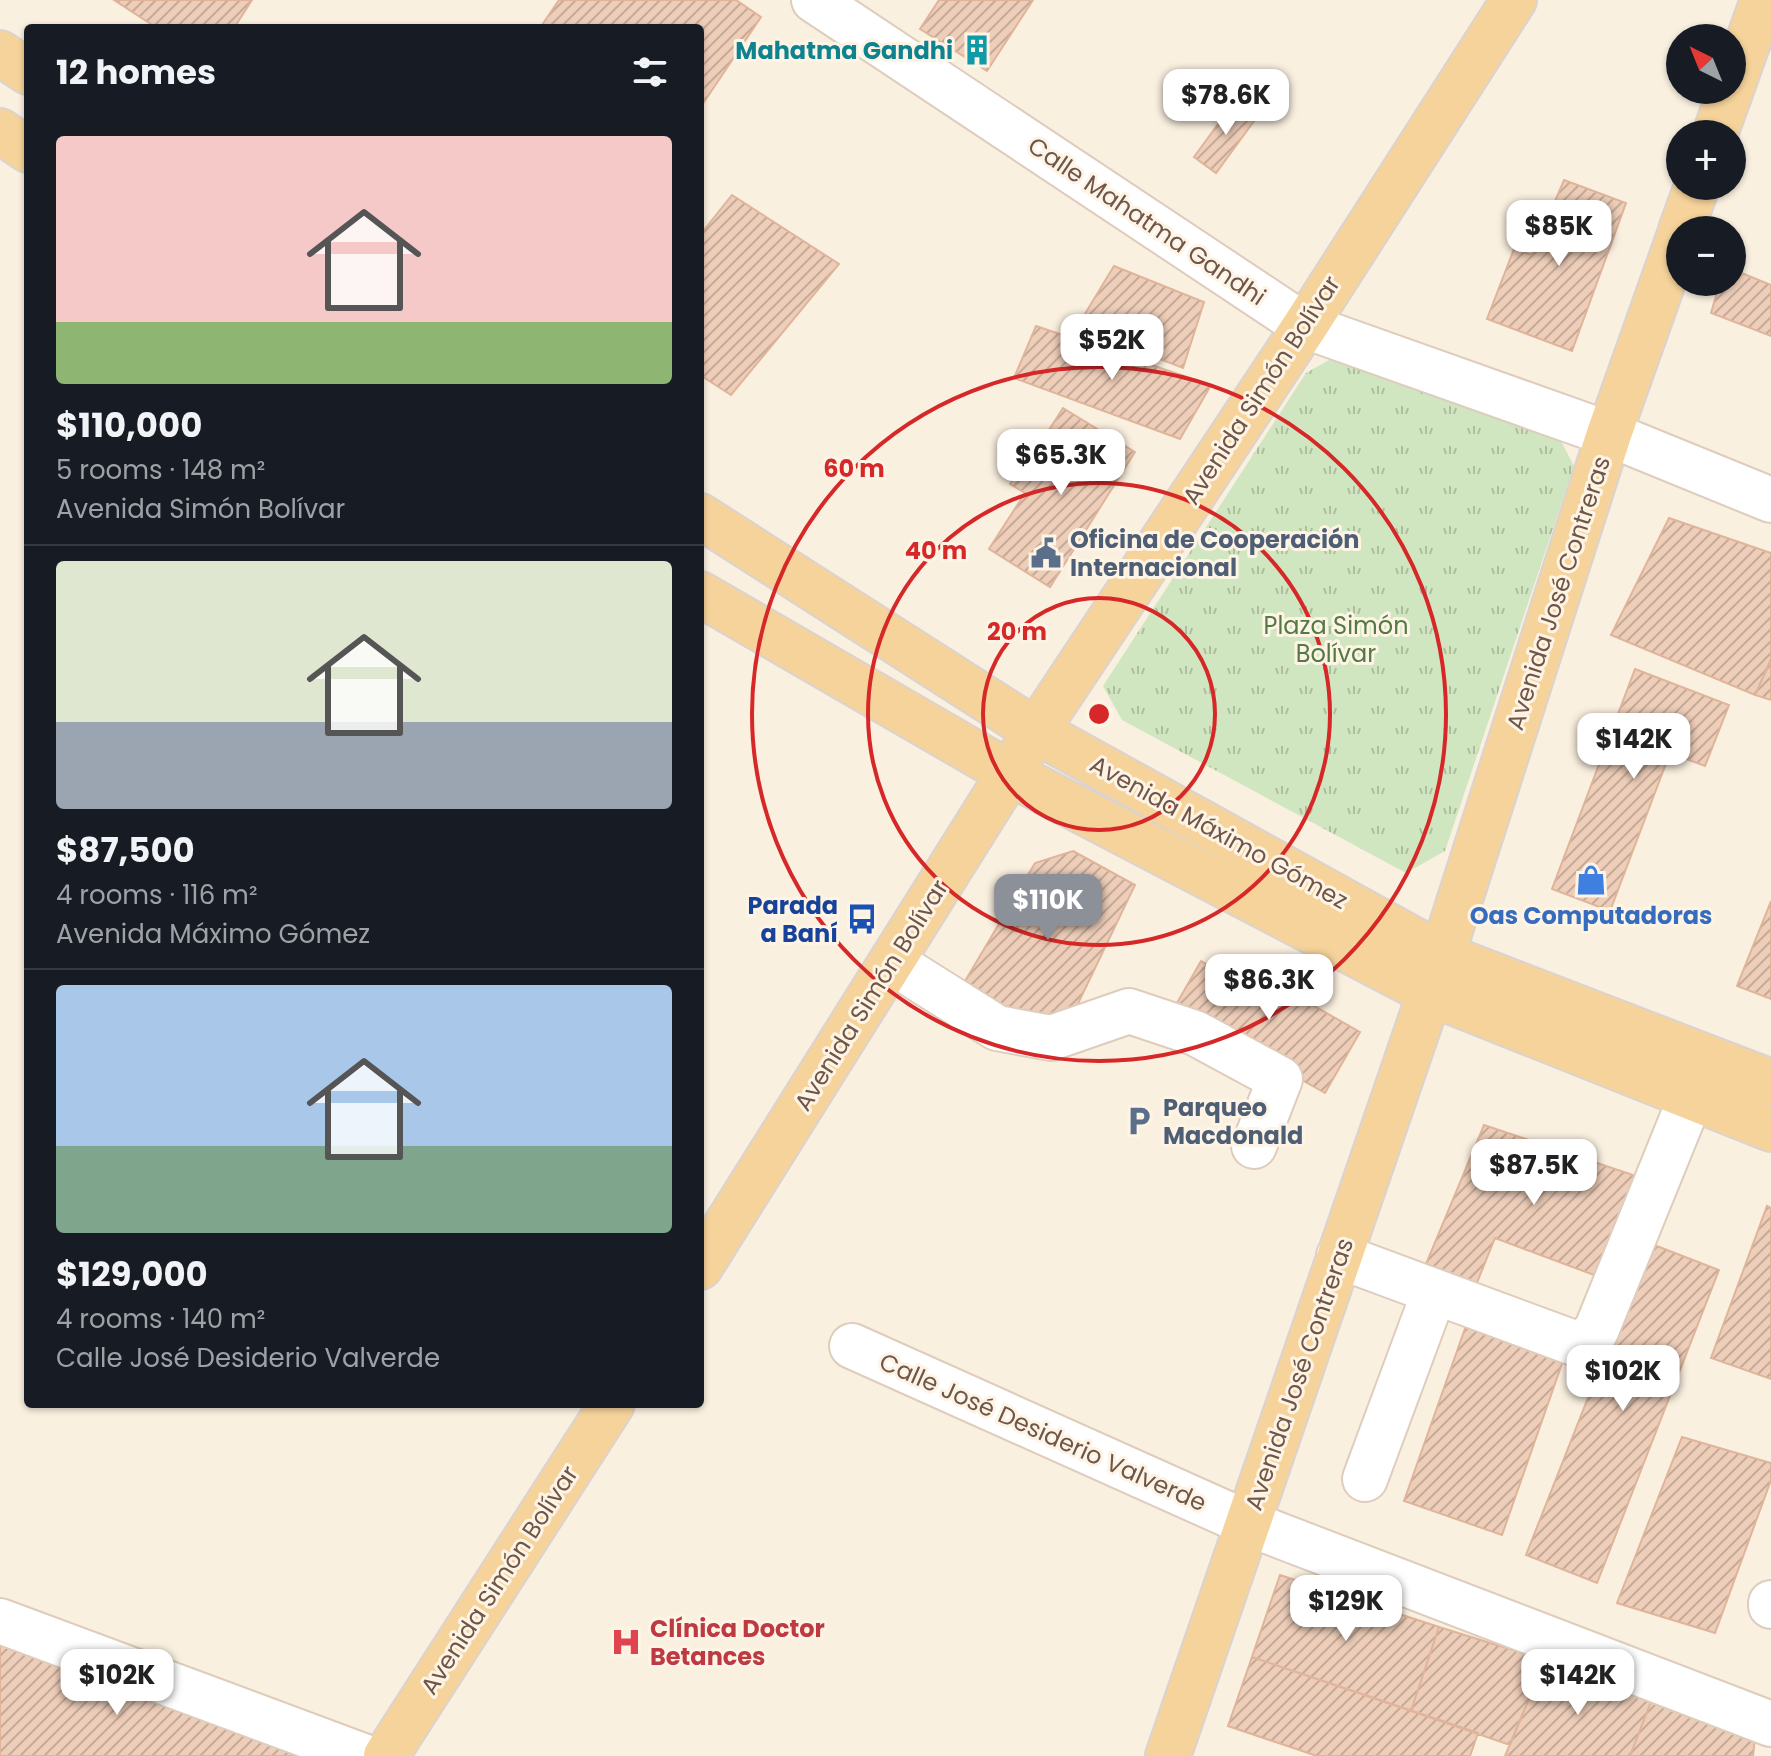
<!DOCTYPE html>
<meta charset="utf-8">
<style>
:root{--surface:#171b24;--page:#242831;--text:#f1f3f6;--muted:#9ea1a6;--line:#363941;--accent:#8c9099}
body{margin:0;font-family:Poppins,sans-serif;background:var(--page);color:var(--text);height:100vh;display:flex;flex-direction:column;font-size:30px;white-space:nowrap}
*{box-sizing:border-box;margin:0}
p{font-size:26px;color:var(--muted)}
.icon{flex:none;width:44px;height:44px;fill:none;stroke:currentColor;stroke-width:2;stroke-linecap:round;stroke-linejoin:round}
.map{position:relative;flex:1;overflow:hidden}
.side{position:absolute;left:24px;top:24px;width:680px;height:1384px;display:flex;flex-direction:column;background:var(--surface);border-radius:8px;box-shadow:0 2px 6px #0004}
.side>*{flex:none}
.needle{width:52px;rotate:317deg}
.controls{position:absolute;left:1666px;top:24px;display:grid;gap:16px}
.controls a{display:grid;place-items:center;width:80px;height:80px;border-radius:50%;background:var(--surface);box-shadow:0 2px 6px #0004;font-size:40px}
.price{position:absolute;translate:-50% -68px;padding:0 18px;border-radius:16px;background:#fff;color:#222;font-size:26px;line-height:52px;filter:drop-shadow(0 2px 4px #0008)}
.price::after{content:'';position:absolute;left:50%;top:48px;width:24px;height:18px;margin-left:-12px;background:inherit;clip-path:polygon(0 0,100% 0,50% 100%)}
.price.selected{background:var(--accent);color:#fff}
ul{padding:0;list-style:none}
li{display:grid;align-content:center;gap:16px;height:424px;padding:0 32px}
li+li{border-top:2px solid var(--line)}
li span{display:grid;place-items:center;height:248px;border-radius:8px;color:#555}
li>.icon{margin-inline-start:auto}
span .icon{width:144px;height:144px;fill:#fffc;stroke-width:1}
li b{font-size:34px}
h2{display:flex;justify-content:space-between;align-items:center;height:96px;padding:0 32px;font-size:34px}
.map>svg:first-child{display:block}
.park{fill:url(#park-tufts)}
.building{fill:url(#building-hatch);stroke:#e0b49a;stroke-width:2}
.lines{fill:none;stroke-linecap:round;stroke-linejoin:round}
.minor-casing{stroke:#deccbc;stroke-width:48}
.major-casing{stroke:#dad3d0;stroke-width:48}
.minor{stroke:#fff;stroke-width:44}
.major{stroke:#f6d39b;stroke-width:44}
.ring{fill:none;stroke:#d62828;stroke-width:4}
.labels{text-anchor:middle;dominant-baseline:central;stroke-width:6;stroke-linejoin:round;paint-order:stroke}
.culture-label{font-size:24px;font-weight:bold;fill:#0d838f;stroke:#fef4e5;text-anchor:end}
.street-label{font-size:24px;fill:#6f5649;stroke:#fef4e5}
.service-label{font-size:24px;font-weight:bold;fill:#4e5e75;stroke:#fef4e5;text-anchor:start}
.park-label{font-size:24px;fill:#547a44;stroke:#fef4e5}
.transit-label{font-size:24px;font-weight:bold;fill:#164399;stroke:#fef4e5;text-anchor:end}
.shop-label{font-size:24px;font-weight:bold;fill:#366cbe;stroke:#fef4e5}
.health-label{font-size:24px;font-weight:bold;fill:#be3a42;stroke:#fef4e5;text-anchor:start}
.centre{fill:#d62828;stroke:#fef4e5;stroke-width:4}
.ring-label{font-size:24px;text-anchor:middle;font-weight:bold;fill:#d62828;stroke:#fef4e5;stroke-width:6;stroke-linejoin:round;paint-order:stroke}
</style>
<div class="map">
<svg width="1771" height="1756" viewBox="0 0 1771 1756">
<defs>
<pattern id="park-tufts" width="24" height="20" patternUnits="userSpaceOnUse" patternTransform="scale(2)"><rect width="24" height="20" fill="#d0e6c0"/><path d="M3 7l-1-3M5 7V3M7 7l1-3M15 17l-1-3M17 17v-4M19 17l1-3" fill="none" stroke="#adbd9e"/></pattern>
<pattern id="building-hatch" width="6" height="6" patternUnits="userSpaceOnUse" patternTransform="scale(2)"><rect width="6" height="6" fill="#eeceb9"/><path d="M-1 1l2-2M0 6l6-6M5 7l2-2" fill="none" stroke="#c5aa98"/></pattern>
</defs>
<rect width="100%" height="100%" fill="#faf0e0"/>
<!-- park -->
<path class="park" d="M1343 352 1561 441 1574 466 1445 851 1406 873 1122 720 1103 686 1306 373Z"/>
<!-- building -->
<path class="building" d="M114 0H252L234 28H157Z
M559 0H736L761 17 700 108V28H540Z
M939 0H1033L987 71 920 29Z
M1235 101 1257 117 1216 173 1194 157Z
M1564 180 1626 203 1572 351 1487 319 1514 249 1532 255Z
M732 195 839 264 731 395 700 375V235Z
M1114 266 1204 302 1183 368 1077 327Z
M1732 269 1771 285V336L1711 313 1720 282H1732Z
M1036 326 1211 385 1180 439 1014 378Z
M1063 408 1135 452 1050 587 989 549 1025 493 1010 484 1024 463 1040 474 1052 456 1038 447Z
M1669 518 1771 553V659L1755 695 1611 635Z
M1771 660V700L1755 695Z
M1635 669 1729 705 1705 766 1670 753 1610 911 1552 889Z
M1073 851 1135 885 1074 1012 1026 1030 955 998 1035 863Z
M1771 901V999L1737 986Z
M1233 960 1360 1032 1325 1093 1174 1008 1201 961 1225 975Z
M1484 1125 1645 1179 1602 1278 1495 1238 1476 1285 1426 1264Z
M1767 1206 1771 1208V1379L1711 1358Z
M1649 1243 1719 1270 1597 1583 1526 1555Z
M1468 1320 1565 1355 1502 1535 1404 1501Z
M1682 1437 1771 1463V1480L1715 1633 1617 1603Z
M1280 1575 1439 1627 1411 1711 1252 1657Z
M1439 1627 1545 1660 1510 1745 1411 1711Z
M0 1640 350 1756H0Z
M1252 1657 1478 1733 1470 1756H1317L1228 1726Z
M1545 1660 1652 1699 1630 1756H1505Z
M1652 1699 1755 1737 1753 1756H1630Z"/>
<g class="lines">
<!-- minor casing -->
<g class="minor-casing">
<path id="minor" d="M814 0 1305 326 1609 434 1771 500
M892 962 997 1028 1051 1038 1129 1011 1195 1033 1280 1079 1254 1146
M1339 1256 1574 1343 1584 1342 1596 1331 1691 1097
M852 1346 1247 1523 1771 1724
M1365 1479 1434 1293
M1771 1603V1606
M0 1621 363 1756"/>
</g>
<!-- major casing -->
<g class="major-casing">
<path id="major" d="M0 53 28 72
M1732 87 1763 0
M0 131 28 150
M1715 134 1731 90
M1681 230 1697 186
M700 516 1036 731 1441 955 1771 1082
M700 594 1009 773 1430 993 1771 1129
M700 1267 1036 731 1305 326 1514 0
M386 1756 612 1404
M1168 1756 1430 993 1609 434 1680 234"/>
</g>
<!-- minor -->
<use href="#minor" class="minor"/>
<!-- major -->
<use href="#major" class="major"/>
</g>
<!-- distance rings -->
<g class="ring">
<circle cx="1099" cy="714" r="116"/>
<circle cx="1099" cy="714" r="231"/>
<circle cx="1099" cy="714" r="347"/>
</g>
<!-- icons -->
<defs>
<g id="building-bare" transform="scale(2.4)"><path d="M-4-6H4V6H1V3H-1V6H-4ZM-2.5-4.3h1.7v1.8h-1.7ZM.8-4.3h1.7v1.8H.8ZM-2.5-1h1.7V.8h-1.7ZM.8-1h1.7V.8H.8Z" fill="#0f9aa8" stroke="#fef4e5" stroke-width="2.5" paint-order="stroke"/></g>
<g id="civic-bare" transform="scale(2.4)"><path d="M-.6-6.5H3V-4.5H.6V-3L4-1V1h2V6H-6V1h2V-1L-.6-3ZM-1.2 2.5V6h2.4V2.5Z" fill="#5c6f8a" stroke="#fef4e5" stroke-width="2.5" paint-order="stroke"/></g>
<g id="shop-bare" transform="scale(2.4)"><path d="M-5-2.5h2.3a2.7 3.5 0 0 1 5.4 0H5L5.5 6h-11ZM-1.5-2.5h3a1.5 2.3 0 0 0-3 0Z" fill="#3f7fe0" stroke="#fef4e5" stroke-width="2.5" paint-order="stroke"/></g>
<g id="bus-bare" transform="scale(2.4)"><path d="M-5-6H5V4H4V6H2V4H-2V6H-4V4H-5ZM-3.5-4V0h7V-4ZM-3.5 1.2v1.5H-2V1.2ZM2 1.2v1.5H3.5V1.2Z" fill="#1a4fb4" stroke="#fef4e5" stroke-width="2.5" paint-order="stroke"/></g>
<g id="parking-bare" transform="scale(2.4)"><path d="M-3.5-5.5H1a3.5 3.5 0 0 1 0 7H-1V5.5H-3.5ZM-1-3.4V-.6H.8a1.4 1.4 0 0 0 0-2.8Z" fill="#5c6f8a" stroke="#fef4e5" stroke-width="2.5" paint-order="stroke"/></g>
<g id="hospital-bare" transform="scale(2.4)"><path d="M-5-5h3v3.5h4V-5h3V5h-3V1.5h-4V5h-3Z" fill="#e0444e" stroke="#fef4e5" stroke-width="2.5" paint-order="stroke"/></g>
</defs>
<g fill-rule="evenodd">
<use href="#building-bare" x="977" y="50"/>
<use href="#civic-bare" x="1046" y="553"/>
<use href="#shop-bare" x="1591" y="880"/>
<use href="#bus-bare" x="862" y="919"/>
<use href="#parking-bare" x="1139" y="1121"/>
<use href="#hospital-bare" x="626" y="1642"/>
</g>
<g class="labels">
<!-- culture labels -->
<g class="culture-label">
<text x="953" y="50">Mahatma Gandhi</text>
</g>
<!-- street labels -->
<g class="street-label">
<text transform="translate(1147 221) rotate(34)">Calle Mahatma Gandhi</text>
<text transform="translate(1261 390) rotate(-57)">Avenida Simón Bolívar</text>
<text transform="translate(1558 593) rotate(-72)">Avenida José Contreras</text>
<text transform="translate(1219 832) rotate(29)">Avenida Máximo Gómez</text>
<text transform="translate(871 995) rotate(-58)">Avenida Simón Bolívar</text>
<text transform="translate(1299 1374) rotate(-71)">Avenida José Contreras</text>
<text transform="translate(1043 1432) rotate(24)">Calle José Desiderio Valverde</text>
<text transform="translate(499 1580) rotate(-57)">Avenida Simón Bolívar</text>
</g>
<!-- service labels -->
<g class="service-label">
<text x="1070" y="539">Oficina de Cooperación<tspan x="1070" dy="28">Internacional</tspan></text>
<text x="1163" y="1107">Parqueo<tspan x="1163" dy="28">Macdonald</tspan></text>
</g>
<!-- park labels -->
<g class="park-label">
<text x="1336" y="625">Plaza Simón<tspan x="1336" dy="28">Bolívar</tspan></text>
</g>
<!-- transit labels -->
<g class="transit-label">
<text x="838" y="905">Parada<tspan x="838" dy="28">a Baní</tspan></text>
</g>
<!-- shop labels -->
<g class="shop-label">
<text x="1591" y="915">Oas Computadoras</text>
</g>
<!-- health labels -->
<g class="health-label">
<text x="650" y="1628">Clínica Doctor<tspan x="650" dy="28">Betances</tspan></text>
</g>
</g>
<circle cx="1099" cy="714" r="12" class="centre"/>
<g class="ring-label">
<text x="854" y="477">60 m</text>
<text x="936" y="559">40 m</text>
<text x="1017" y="640">20 m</text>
</g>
</svg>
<div class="controls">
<a><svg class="needle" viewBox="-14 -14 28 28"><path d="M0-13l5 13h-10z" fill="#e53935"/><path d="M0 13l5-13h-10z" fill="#9ea1a6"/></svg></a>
<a>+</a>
<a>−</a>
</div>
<b class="price" style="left:1226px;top:137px">$78.6K</b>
<b class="price" style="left:1559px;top:268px">$85K</b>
<b class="price" style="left:1112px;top:382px">$52K</b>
<b class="price" style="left:1061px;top:497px">$65.3K</b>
<b class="price" style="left:1634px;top:781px">$142K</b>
<b class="price selected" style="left:1048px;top:942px">$110K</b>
<b class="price" style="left:1269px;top:1022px">$86.3K</b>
<b class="price" style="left:1534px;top:1207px">$87.5K</b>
<b class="price" style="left:1623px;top:1413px">$102K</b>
<b class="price" style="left:1346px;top:1643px">$129K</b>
<b class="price" style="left:117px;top:1717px">$102K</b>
<b class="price" style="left:1578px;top:1717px">$142K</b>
<section class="side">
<h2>12 homes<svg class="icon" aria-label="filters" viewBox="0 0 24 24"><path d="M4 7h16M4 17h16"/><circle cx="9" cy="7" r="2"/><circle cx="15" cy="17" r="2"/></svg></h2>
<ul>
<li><span style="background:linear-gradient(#f6c9c9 75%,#8fb573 0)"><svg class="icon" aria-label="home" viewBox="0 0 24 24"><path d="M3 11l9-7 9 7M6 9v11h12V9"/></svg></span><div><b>$110,000</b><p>5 rooms · 148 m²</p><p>Avenida Simón Bolívar</p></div></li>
<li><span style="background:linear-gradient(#dfe7d0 65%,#9aa5b1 0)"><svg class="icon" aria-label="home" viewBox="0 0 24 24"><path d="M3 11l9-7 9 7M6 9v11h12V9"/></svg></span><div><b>$87,500</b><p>4 rooms · 116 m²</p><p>Avenida Máximo Gómez</p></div></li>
<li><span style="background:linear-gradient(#a9c7e8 65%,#7fa58c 0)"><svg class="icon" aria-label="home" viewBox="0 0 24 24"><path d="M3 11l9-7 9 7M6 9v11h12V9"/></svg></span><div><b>$129,000</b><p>4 rooms · 140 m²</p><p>Calle José Desiderio Valverde</p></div></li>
</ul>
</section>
</div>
